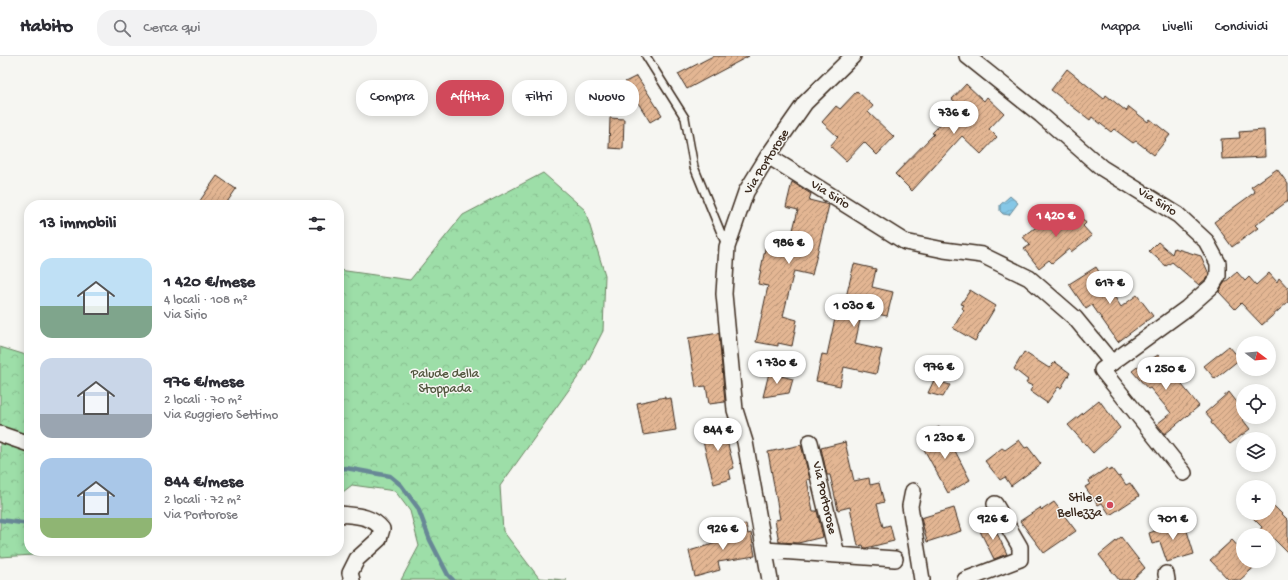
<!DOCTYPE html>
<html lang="it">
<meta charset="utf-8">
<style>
:root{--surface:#fff;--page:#f2f2f3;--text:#2b2b33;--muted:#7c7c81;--line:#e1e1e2;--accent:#d1495b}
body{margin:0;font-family:"Gochi Hand",sans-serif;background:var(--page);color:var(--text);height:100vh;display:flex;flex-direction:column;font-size:15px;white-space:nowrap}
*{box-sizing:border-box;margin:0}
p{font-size:13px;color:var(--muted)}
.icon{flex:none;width:22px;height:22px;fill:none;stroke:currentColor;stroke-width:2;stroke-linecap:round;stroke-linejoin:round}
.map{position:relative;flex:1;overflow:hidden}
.drawer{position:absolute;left:24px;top:144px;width:320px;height:356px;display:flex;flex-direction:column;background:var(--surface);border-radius:16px;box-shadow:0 2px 10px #0003}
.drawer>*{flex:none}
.hud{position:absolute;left:356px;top:24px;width:380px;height:36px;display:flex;gap:8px}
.needle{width:26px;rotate:106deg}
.controls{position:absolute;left:1236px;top:280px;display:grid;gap:8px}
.controls a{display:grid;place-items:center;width:40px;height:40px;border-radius:50%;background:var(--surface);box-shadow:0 2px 10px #0003;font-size:20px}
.price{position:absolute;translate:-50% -34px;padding:0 9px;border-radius:14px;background:#fff;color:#222;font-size:13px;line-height:26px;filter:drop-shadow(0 1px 2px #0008)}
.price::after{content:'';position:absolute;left:50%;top:24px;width:12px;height:9px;margin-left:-6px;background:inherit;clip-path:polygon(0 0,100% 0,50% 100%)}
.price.current{background:var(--accent);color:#fff}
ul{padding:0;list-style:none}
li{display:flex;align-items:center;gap:12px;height:100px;padding:0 16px}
li span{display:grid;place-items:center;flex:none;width:112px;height:80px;border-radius:12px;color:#555}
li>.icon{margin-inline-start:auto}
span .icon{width:48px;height:48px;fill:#fffc;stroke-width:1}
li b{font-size:17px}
h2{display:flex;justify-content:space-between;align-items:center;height:48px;padding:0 16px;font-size:17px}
.pill{padding:0 14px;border-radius:16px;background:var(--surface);box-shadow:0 2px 10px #0003;font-size:14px;line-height:36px}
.pill.current{background:var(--accent);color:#fff}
header{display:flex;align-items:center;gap:24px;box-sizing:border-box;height:56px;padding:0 20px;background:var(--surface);border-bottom:1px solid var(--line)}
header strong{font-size:19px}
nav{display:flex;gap:22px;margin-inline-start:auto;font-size:14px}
.search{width:280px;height:36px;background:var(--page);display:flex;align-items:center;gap:10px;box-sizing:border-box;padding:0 14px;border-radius:16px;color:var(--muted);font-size:15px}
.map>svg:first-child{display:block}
.forest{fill:url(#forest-crowns);stroke:#6c8463}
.water{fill:url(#water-waves);stroke:#678896}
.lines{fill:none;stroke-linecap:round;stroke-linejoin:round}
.stream{stroke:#678896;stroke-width:4.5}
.building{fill:url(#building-hatch);stroke:#3b2a1e}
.service-casing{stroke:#3b2a1e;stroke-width:10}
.minor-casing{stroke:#3b2a1e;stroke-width:18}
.service{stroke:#f6f6f2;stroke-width:7}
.minor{stroke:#f6f6f2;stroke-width:15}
.poi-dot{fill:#d1495b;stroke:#f6f6f2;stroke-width:1.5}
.labels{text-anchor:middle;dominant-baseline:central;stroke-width:3;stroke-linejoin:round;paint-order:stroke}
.street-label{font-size:13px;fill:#3b2a1e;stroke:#f6f6f2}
.park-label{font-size:13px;fill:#545740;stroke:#f6f6f2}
.poi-label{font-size:13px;fill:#3b2a1e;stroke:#f6f6f2;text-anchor:end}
</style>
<header>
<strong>Habito</strong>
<div class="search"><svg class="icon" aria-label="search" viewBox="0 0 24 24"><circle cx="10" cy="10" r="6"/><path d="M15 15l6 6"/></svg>Cerca qui</div>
<nav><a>Mappa</a><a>Livelli</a><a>Condividi</a></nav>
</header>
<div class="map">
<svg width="1288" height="524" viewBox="0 0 1288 524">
<defs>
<pattern id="forest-crowns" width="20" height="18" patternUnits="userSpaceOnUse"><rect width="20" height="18" fill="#9ddea8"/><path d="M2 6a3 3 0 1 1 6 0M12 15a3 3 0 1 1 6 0" fill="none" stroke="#88bf90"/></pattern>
<pattern id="water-waves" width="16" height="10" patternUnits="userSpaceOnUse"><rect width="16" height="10" fill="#85c7e6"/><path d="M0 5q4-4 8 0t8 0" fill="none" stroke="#74abc5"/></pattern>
<pattern id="building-hatch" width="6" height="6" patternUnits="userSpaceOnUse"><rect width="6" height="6" fill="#e3b693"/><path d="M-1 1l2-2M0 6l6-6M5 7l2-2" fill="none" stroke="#b99477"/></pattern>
</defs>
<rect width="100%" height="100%" fill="#f6f6f2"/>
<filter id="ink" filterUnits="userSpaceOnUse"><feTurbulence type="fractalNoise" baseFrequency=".025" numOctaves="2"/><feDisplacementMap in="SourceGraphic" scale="8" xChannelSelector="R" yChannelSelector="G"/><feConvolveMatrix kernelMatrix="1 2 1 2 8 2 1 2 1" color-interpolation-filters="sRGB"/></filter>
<g filter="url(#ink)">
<!-- forest -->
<path class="forest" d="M543 117 585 154 605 219 603 275 583 314 500 430 503 475 539 522 567 524H401L419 490 410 455 395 435 352 429 339 439V214L410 224 463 159Z
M0 291 29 300V495H101L0 501Z"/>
<!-- water -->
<path class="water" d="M1010 140 1018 147 1009 159 1003 158 1000 155V149Z"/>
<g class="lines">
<!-- stream -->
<path class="stream" d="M339 413 346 412 390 420 401 429 418 452 430 484 448 519 453 524
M0 464 29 468"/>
</g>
<!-- building -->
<path class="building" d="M713 0H749L687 33 678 18Z
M1067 13 1104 43 1106 39 1126 55 1129 51 1148 66 1150 63 1170 79 1154 99 1136 85 1133 87 1114 73 1111 76 1092 61 1090 64 1051 34Z
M637 20 662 59 650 66 625 26Z
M966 28 984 45 987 41 1004 57 989 73 997 81 981 98 962 80 912 135 895 118 934 78 932 77 959 49 952 43Z
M857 35 873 50 868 56 894 81 877 99 864 86 846 105 830 90 838 81 822 66 836 50 840 53Z
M610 62 624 63 623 93 609 92Z
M1264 74 1265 101 1222 103 1221 83 1240 82 1239 76Z
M1277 113 1288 128V145L1255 169 1258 172 1232 191 1214 166 1255 136 1251 131Z
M217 120 236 133 225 149H197Z
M792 126 811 138 809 144 829 149 812 219 794 215 783 260 797 264 792 290 778 287V290L756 286 768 230 758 228 767 183 772 184 774 178 791 182 798 154 786 151Z
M1076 154 1086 167 1083 170 1092 180 1071 196 1069 193 1052 207 1049 204 1039 212 1024 193 1030 189 1023 181 1055 157 1059 163 1068 156 1070 159Z
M1158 186 1172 198 1174 192 1201 200 1209 218 1206 223 1199 229 1172 206 1166 210 1149 195Z
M854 208 876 213 872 231 893 236 887 260 862 255 855 288 882 294 876 318 844 311 840 330 816 325 822 298 827 299 840 240 846 241Z
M1096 211 1121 251 1137 239 1153 260 1118 286 1092 249 1086 253 1069 228Z
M1237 216 1245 225 1249 221 1256 229 1269 217 1277 226 1279 222 1288 232V246L1262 269 1241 247 1235 253 1219 236 1224 227Z
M970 234 996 250 975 285 953 272 964 254 962 252 964 249 961 248Z
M719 277 725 346 709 348 706 330 696 331 688 282Z
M1229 290 1240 303 1215 323 1204 310Z
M1024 296 1049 312 1055 306 1070 317 1061 332 1058 331 1047 347 1030 335 1033 330 1026 327 1028 324 1014 313Z
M1158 299 1199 350 1165 378 1157 368 1171 357 1150 332 1148 333 1132 315 1149 302 1150 304Z
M769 317 793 323 789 337 763 341Z
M934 324 950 329 943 341 928 337Z
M1229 336 1243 354V364L1250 373 1230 388 1211 367 1212 365 1205 357Z
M665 341V343L671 342 676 374 643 379 637 347Z
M1099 344 1120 372 1093 397 1068 369Z
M726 367 730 380 726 381 734 412 729 414 731 423 714 428 700 374Z
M939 371 948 386 950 385 970 424 948 437 920 386 930 381 928 377Z
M1019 384 1025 392 1028 391 1041 408 1011 430 1005 421 1000 424 985 405 1002 392 1005 394Z
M845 386 854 425 869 422 870 429 879 427 884 446 877 448 883 471 890 469 894 485 866 492H864L863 489 858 490 850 451 838 454 830 419H827L821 392Z
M801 389 810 423 807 424 813 455H817L823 481 798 487 779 486 775 464 780 463 768 396Z
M1107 412 1109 415 1112 413 1118 421 1120 420 1126 429 1130 427 1139 440 1110 459 1102 447 1098 449 1085 431 1090 428 1089 424Z
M1269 445 1288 464V497L1270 479H1255L1262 471 1248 457H1269Z
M1054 446 1076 475 1044 497 1020 465 1040 452 1042 454Z
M954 452 961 475 927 486 921 462Z
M1184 465 1194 498 1167 506 1160 486 1152 488 1149 477Z
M992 467 1007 498 994 503 979 473Z
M746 468 748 478 751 477 755 500 718 506 720 514 695 521 689 495 730 483 728 472Z
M1121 481 1145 512 1132 524H1119L1099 499Z
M1232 484 1243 496V505H1261L1240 524H1229L1210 504Z"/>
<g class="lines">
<!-- service casing -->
<g class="service-casing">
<path id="service" d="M646 0 685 62 694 111 726 189"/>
</g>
<!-- minor casing -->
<g class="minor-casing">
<path id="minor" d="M967 0 1041 59 1102 112 1178 159 1206 185 1218 207V220L1212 230 1187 252 1102 314 1184 417
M768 100 905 186 944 194 982 199 1029 222 1075 262 1112 307
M0 378 29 388
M810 386 837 499
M913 435 910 450 922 524
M339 458C355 460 371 459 382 473L379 483 357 503 350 517 352 524
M765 494 895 503
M1166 518 1167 524
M770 524 745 386 735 354 724 238 727 191 746 136 768 100 805 47 853 0
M965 524 1020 503V491L995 448"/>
</g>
<!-- service -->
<use href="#service" class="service"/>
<!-- minor -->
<use href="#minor" class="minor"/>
</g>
</g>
<!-- markers -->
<circle class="poi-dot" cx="1110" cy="449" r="4"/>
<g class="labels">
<!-- street labels -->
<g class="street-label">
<text transform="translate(767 106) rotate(-58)">Via Portorose</text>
<text transform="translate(830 139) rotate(32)">Via Sirio</text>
<text transform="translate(1157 146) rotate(32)">Via Sirio</text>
<text transform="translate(824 442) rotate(77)">Via Portorose</text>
</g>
<!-- park labels -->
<g class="park-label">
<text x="445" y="318">Palude della<tspan x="445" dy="15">Stoppada</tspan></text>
</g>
<!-- poi labels -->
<g class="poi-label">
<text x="1102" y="442">Stile e<tspan x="1102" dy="15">Bellezza</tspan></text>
</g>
</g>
</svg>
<div class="controls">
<a><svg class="needle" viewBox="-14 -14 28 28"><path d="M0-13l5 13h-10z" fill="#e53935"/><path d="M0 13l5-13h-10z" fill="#7c7c81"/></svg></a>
<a><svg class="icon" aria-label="locate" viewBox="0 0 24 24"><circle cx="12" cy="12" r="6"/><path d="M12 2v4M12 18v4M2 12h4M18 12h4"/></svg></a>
<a><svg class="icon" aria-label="layers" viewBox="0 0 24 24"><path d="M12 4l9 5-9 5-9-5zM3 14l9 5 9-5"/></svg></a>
<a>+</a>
<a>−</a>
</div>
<b class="price" style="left:954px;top:79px">736 €</b>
<b class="price current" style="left:1056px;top:182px">1 420 €</b>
<b class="price" style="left:789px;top:209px">986 €</b>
<b class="price" style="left:1110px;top:249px">617 €</b>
<b class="price" style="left:854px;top:272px">1 030 €</b>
<b class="price" style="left:777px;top:329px">1 730 €</b>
<b class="price" style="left:939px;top:333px">976 €</b>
<b class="price" style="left:1166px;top:335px">1 250 €</b>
<b class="price" style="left:718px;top:396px">844 €</b>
<b class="price" style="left:945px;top:404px">1 230 €</b>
<b class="price" style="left:993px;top:485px">926 €</b>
<b class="price" style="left:1173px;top:485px">701 €</b>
<b class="price" style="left:723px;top:495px">926 €</b>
<div class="hud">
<a class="pill">Compra</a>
<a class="pill current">Affitta</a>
<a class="pill">Filtri</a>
<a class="pill">Nuovo</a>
</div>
<section class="drawer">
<h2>13 immobili<svg class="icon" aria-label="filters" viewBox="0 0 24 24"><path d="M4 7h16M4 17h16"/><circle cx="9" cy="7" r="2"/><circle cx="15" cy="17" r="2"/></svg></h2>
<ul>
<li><span style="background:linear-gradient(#bfe0f5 60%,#7fa58c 0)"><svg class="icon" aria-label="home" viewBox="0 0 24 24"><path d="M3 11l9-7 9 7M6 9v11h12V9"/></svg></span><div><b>1 420 €/mese</b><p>4 locali · 108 m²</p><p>Via Sirio</p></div></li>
<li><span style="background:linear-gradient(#c9d6e8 70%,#9aa5b1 0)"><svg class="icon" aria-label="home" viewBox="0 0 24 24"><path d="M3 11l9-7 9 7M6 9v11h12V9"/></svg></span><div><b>976 €/mese</b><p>2 locali · 70 m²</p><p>Via Ruggiero Settimo</p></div></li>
<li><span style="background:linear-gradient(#a9c7e8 75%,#8fb573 0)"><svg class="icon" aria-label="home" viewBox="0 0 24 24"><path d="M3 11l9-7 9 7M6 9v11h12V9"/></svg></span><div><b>844 €/mese</b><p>2 locali · 72 m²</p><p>Via Portorose</p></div></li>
</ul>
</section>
</div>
